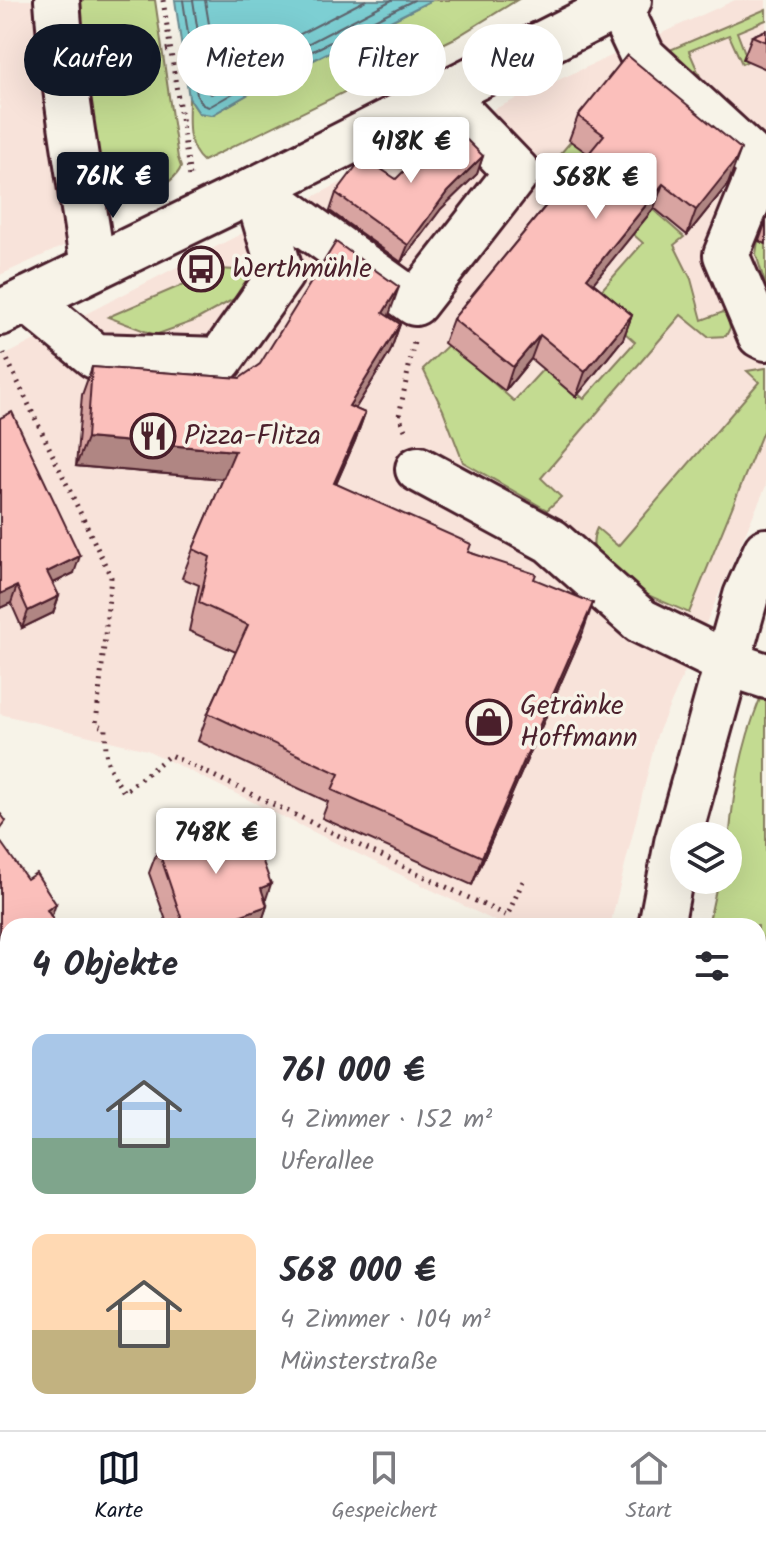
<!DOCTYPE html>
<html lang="de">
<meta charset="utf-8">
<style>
:root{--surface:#fff;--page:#f2f2f3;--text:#2b2b33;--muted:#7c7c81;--line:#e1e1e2;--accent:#111827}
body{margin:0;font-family:Kalam,sans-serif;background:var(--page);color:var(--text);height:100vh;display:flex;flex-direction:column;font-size:30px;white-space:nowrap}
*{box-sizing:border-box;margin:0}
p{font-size:26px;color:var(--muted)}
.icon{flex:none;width:44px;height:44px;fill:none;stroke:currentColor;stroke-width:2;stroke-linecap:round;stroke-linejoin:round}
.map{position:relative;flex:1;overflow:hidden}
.sheet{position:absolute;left:0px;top:918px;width:766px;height:512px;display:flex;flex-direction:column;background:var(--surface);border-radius:24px 24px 0 0;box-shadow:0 8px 32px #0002}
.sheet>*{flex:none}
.top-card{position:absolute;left:24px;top:24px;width:718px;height:72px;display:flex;gap:16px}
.buttons{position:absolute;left:670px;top:822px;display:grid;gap:16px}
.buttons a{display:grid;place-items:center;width:72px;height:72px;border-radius:50%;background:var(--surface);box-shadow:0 8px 32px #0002;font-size:40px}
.price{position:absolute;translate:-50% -68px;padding:0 18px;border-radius:8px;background:#fff;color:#222;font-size:26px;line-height:52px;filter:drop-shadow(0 2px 4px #0008)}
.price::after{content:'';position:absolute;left:50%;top:48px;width:24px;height:18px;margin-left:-12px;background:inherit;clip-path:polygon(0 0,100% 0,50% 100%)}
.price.current{background:var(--accent);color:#fff}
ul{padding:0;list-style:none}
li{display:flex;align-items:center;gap:24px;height:200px;padding:0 32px}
li span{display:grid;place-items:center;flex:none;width:224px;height:160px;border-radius:16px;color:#555}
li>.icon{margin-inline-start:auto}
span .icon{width:96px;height:96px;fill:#fffc;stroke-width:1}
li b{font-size:34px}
h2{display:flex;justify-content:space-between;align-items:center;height:96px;padding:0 32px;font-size:34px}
.pill{padding:0 28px;border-radius:36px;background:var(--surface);box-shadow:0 8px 32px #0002;font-size:28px;line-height:72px}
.pill.current{background:var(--accent);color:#fff}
.tabs{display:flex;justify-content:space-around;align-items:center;height:112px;border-top:2px solid var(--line);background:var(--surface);font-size:22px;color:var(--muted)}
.tabs a{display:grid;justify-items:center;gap:4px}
.tabs .current{color:var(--accent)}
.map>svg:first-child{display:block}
.built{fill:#f8e3da}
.green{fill:#c3db91;stroke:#867d5e;stroke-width:2}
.water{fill:#7dcfd3;stroke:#698990;stroke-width:2}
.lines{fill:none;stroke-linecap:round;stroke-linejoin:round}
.shore{stroke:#5e656e;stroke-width:2}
.minor-casing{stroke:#4a1f2b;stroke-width:50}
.major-casing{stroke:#4a1f2b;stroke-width:50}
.path{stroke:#4a1f2b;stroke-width:5;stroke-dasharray:2 6;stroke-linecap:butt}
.minor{stroke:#f7f3e8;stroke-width:44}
.major{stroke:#f7f3e8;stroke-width:44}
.wall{fill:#d8a4a1;stroke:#4a1f2b;stroke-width:2}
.shaded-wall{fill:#b08683;stroke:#4a1f2b;stroke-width:2}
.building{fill:#fbbfbb;stroke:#4a1f2b;stroke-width:2}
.labels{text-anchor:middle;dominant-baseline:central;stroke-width:7;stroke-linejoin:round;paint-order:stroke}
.poi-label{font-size:28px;fill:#4a1f2b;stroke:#f7f3e8;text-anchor:start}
</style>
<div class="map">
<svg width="766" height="1430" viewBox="0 0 766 1430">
<rect width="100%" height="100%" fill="#f7f3e8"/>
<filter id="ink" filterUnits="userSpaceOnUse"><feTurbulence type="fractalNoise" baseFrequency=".0125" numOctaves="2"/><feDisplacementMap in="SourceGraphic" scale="16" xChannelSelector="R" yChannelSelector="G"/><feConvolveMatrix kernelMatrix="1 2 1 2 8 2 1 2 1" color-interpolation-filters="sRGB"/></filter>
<g filter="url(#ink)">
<!-- built -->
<path class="built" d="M0 0H42L72 242 0 275Z
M735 0H766V486L657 735 610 926H505L147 750 0 714V358L410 147Z"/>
<!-- green -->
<path class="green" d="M76 0H155L178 158 181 167C173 186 133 203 113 200L97 180Z
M432 0H517L455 38 203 161C185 145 189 121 189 98L199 113 212 115 266 84Z
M766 9V20L737 32 748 61 742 64 729 35 689 51 700 76 696 81 676 61 670 50Z
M573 139 684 237 674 245 691 279 702 320 726 311 730 328 726 336 708 337 681 315 541 478 561 497 547 510 463 462 443 410 423 369 449 344 514 401 546 366 584 399 635 342 591 302 643 243 583 190 549 167Z
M758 241 766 244V287L756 254Z
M219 269 252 271 234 299 194 321 155 335 108 317Z
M766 368V424L689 613C658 598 575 573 597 528L618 546 759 382 747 371Z
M761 696 766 698V927L758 962V926H708L718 880H728C728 819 738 754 761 696Z
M758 1357 766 1361V1430H649L634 1422H758Z"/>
<!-- water -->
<path class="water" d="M175 0H432L266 84 212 115 199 113 189 98Z"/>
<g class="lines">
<!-- shore -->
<path class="shore" d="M183 0 197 95 203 105 209 107 263 76 414 0
M193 0 207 91 211 94 392 0
M205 0 217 72 221 75 366 0"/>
<!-- minor casing -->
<g class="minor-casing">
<path id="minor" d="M57 0C63 90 80 178 93 267
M619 6 643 57 762 166 726 255 760 335 766 338
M256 189 415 303 517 172 442 94
M27 300 95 356 220 360 281 274 256 189
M418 469 551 541 641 621 727 663 766 676
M758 1035 763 1036
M0 1083 8 1080
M171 1422 183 1430"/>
</g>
<!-- major casing -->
<g class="major-casing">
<path id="major" d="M0 313 256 189 629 0
M661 926 677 843 746 596 766 551
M588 1430 589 1422"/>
</g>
<!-- path -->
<path class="path" d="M163 0 190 177
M103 62 170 49
M4 353 111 577 96 724 106 728C105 760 106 766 124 792L170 755 507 916 523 881
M405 430 399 416 414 342
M758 1281 766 1286"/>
<!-- minor -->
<use href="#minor" class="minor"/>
<!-- major -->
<use href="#major" class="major"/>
</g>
<!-- wall -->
<path class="wall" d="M766 30V69L743 59 752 36Z
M578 116 728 184 687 235 654 208 593 283 632 315 623 339 576 397 531 359 505 391 444 343 453 319 588 154 569 140Z
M483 156 477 174 441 209 401 262 330 211 336 193 396 179Z
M766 221V244L759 241Z
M389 316 400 324 390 352 355 409 365 413 355 441 336 484 469 552 534 579 583 632 472 885 322 818 328 802 198 741 208 713 236 652 189 631 199 585 182 578 193 549 223 479 76 466 82 395 92 367 240 378Z
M0 418 74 573 53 583 59 596 53 613 22 628 11 603 0 608Z
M0 841 8 926V1004L0 1009Z
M158 849 266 900 267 906 260 926H168L149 873Z
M83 1422H96L100 1430H82Z
M252 1422H385L391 1430H258Z"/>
<!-- shaded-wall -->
<path class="shaded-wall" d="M741 149 728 184 687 235 696 210Z
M483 156 477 174 441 209 401 262 408 245 447 192Z
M663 184 654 208 578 302 587 278Z
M399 287 389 315 373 341 383 313Z
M632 315 623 339 576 397 585 372Z
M400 324 390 352 339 435 349 406Z
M540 335 531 359 505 391 513 367Z
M365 413 355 441 324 511 334 483Z
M87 438 235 451 225 479 76 466Z
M80 556 74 573 41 589 47 572Z
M17 586 11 603 0 608V594Z
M59 596 53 613 22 628 28 611Z
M593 603 583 632 472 885 482 857Z
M271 884 263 908 261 888Z
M56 904 49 924 47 910Z
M267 906 260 926H210Z
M8 989V1004L0 1009V1005L5 991Z
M276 1422H283L280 1430H273Z"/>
<!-- building -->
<path class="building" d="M766 30V42L752 36Z
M627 55 741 149 736 160 696 210 663 184 587 278 632 315 585 372 540 335 513 367 453 319 604 135 578 116Z
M451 124 483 156 447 192 408 245 336 193 363 157 396 179Z
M336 242 399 287 383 313 400 324 349 406 365 413 334 483 471 544 468 552 536 574 534 579 593 603 482 857 332 790 339 774 208 713 248 625 199 603 210 557 193 549 235 451 87 438 92 367 240 378 260 364Z
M12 412 80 556 47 572 59 596 28 611 17 586 0 594V418Z
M0 813 6 821 0 829Z
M239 822 245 840 254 837 271 884 261 888 267 906 210 926H184L158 849Z
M0 841 27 879 36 873 56 904 47 910 57 926H8V989L5 991 0 983Z
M89 1422H96L100 1430H90Z
M300 1422H385L391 1430H306Z"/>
</g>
<!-- icons -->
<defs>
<g id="bus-ring" transform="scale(2.3)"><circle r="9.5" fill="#f7f3e8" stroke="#4a1f2b" stroke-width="1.5"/><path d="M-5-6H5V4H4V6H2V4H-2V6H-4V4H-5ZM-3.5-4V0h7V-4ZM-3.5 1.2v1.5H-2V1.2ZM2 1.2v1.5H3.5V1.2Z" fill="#4a1f2b"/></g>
<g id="restaurant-ring" transform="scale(2.3)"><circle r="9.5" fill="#f7f3e8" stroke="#4a1f2b" stroke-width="1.5"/><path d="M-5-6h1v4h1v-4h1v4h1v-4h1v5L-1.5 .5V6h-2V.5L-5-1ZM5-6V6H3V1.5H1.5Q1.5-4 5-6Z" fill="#4a1f2b"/></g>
<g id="shop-ring" transform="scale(2.3)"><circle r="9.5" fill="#f7f3e8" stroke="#4a1f2b" stroke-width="1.5"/><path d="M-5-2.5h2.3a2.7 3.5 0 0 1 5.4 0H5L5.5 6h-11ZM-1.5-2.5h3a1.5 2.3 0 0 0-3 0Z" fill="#4a1f2b"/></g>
</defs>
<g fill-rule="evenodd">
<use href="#bus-ring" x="201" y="269"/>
<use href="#restaurant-ring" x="153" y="436"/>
<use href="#shop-ring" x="489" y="722"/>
</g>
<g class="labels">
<!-- poi labels -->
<g class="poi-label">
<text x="232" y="269">Werthmühle</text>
<text x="184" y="436">Pizza-Flitza</text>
<text x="520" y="706">Getränke<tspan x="520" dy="32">Hoffmann</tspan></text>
</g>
</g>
</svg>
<div class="buttons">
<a><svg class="icon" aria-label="layers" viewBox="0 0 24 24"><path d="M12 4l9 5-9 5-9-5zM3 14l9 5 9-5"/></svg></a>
</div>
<b class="price" style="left:411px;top:185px">418K €</b>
<b class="price current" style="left:113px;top:220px">761K €</b>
<b class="price" style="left:596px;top:221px">568K €</b>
<b class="price" style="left:216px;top:876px">748K €</b>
<div class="top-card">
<a class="pill current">Kaufen</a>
<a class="pill">Mieten</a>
<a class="pill">Filter</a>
<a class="pill">Neu</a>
</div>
<section class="sheet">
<h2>4 Objekte<svg class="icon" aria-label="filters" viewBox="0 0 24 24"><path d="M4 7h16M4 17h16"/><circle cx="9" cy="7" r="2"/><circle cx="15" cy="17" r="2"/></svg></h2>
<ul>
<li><span style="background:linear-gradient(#a9c7e8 65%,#7fa58c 0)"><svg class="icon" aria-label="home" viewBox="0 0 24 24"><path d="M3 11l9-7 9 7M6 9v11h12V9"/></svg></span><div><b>761 000 €</b><p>4 Zimmer · 152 m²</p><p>Uferallee</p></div></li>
<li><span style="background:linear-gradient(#ffd9b3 60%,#c2b280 0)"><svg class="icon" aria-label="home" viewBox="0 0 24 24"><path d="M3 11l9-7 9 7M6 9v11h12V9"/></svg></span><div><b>568 000 €</b><p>4 Zimmer · 104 m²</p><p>Münsterstraße</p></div></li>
</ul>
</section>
</div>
<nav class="tabs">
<a class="current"><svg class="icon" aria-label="map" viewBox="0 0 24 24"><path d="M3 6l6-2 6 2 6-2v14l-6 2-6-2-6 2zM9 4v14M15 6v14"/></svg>Karte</a>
<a><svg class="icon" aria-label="saved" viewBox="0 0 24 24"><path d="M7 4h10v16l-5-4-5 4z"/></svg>Gespeichert</a>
<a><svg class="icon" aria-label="home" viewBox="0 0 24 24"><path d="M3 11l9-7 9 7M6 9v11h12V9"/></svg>Start</a>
</nav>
